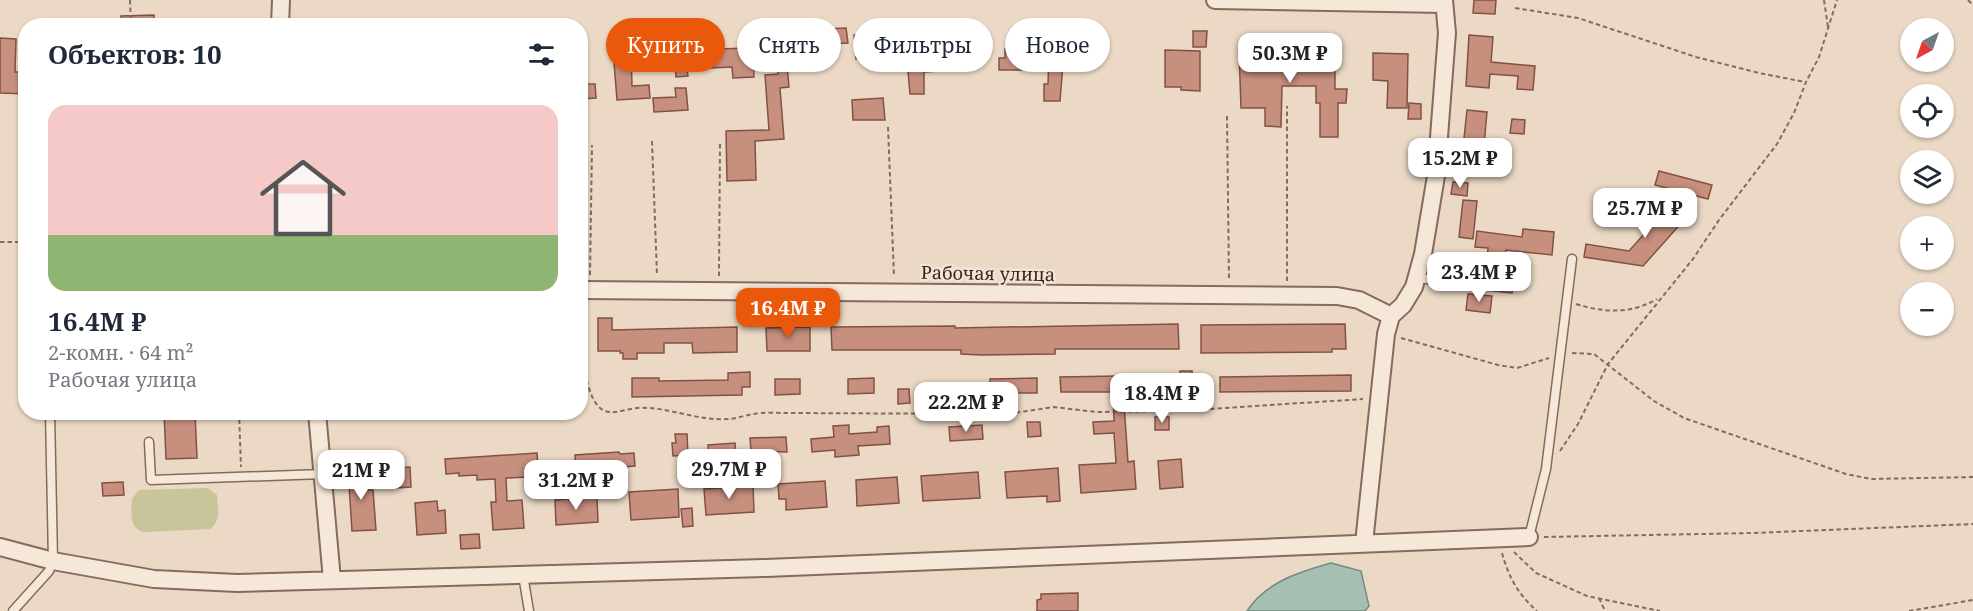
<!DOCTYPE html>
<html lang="ru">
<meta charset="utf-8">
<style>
:root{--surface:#fff;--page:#f6f6f7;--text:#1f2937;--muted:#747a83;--line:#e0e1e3;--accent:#ea580c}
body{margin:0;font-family:"Noto Serif",serif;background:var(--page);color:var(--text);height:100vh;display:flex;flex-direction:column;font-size:22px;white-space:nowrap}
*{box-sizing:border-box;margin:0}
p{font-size:20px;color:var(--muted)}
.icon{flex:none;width:33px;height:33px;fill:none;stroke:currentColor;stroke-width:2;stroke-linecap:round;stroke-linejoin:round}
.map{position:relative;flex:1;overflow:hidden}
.details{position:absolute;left:18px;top:18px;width:570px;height:402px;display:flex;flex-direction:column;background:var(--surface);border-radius:24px;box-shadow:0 2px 4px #0004}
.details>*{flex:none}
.guide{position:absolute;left:606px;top:18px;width:570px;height:54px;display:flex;gap:12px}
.needle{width:39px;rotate:220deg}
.fabs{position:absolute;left:1900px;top:18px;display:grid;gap:12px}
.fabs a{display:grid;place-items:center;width:54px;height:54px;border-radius:50%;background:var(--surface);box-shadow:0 2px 4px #0004;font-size:30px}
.price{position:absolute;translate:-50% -51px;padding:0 14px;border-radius:12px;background:#fff;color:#222;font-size:20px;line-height:39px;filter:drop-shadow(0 2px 3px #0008)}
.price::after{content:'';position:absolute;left:50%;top:36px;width:18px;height:14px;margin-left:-9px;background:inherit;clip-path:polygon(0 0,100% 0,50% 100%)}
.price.selected{background:var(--accent);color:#fff}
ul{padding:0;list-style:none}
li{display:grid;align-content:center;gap:12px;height:318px;padding:0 30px}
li+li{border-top:2px solid var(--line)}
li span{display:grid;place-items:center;height:186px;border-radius:18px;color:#555}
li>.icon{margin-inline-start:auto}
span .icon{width:108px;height:108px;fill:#fffc;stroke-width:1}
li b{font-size:26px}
h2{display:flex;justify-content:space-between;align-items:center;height:72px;padding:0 30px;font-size:26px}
.tag{padding:0 21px;border-radius:27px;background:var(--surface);box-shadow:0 2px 4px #0004;font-size:21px;line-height:54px}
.tag.selected{background:var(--accent);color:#fff}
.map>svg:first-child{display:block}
.green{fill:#c8c59a}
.water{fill:#a7bfb3;stroke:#6e8c7f;stroke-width:1.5}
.building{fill:#c68f7e;stroke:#825145;stroke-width:1.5}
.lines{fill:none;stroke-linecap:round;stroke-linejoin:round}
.lane-casing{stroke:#856a5d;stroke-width:11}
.street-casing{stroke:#856a5d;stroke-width:20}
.path{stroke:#856a5d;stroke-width:2;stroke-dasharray:4.5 3;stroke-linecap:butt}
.lane{stroke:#f6e8d8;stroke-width:8}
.street{stroke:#f6e8d8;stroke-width:16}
.labels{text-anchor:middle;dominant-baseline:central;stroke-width:4.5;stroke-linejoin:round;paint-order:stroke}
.street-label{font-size:18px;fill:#362620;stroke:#f3e4d5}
</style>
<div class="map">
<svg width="1973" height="611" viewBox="0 0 1973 611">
<rect width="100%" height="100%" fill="#ebd9c6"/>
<!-- green -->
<path class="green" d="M208 488 217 495C218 508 221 522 210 529L145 532C129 530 131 512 132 499L139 490Z"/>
<!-- water -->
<path class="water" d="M1331 563 1361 571 1369 606 1365 611H1247C1266 582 1299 572 1331 563Z"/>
<!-- building -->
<path class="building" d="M1474 0H1496L1495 14 1473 13Z
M154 15V26H121V16Z
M846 28 848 43 825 44 824 29Z
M948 30 952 70 924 72V94H910L905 37 935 35V31Z
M1193 31H1207L1206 47H1193Z
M879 34 880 57 856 59 854 35Z
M1469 35 1493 37 1491 62 1535 66 1533 90 1517 89 1518 76 1490 74 1489 88 1466 86Z
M0 38 16 39 15 72H26V94L0 93Z
M717 42 718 49 746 48V55H753L754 77 733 78 732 67 687 69 688 76 676 77 674 49 698 48V43Z
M631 49 632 86 649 85 650 98 617 100 613 50Z
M1005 49H1022V70H999V58H1005Z
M1165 50 1200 51V91L1181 90V87H1165Z
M1049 51H1064L1060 101H1044V84H1048Z
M1239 51H1330L1329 64H1335V89H1347L1346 103H1338V137H1320V103H1316V86H1282L1281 127 1265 126V108H1241Z
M776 52H786L789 87 780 88 784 139 755 141 756 180 727 181 726 131 769 130 765 75 778 74Z
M1373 53 1408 54 1407 108H1387L1388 81 1373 80Z
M580 84H595L596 98 580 99Z
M675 88H686L688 110 654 112 653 98 676 97Z
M883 98 885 120H853L852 100Z
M1409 103 1421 104V119H1408Z
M1467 110 1487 112 1482 168 1461 166Z
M1512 119 1525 120 1524 134 1510 133Z
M1659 171 1712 185 1708 199 1655 185Z
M1453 182 1468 183 1467 196 1451 194Z
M1677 197 1692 211 1643 266 1584 257 1586 244 1629 251Z
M1463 200 1477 201 1473 239 1459 237Z
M1523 229 1554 232 1552 255 1506 250 1503 278 1514 279 1512 293 1485 290 1488 248 1475 247 1477 231 1522 237Z
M1468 294 1492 296 1490 313 1466 310Z
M598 318H612V330L737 327V352L693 353 692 343H664V353H637V359H623V353H620V351H598Z
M1178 324 1179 349H1055V354L981 355 961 354V350H832L831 327 955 326V328Z
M1345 324 1346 349H1332V352L1201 353V325Z
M810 327V351H767L766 328Z
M1180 371H1192L1193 385H1180Z
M750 372V387H742V395L632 397V378H659V381L728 380V373Z
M1176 375V391L1140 392V403H1124L1128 462 1134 461 1136 489 1081 493 1079 465 1116 463 1114 433 1094 434 1093 422 1114 421 1113 392H1061L1060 377Z
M1351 375V391L1220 392V377Z
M874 378V393L848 394V379Z
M1037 378V393H1008L1009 403H990V379Z
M775 379H800V394L775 395Z
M898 389H909L910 403 898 404Z
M164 412H195L197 458 166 459Z
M1155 417H1169V430H1155Z
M1027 422H1040L1041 436 1028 437Z
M849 425V434L877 432V427L889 426 890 444 858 446 859 455 835 457V450L812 452 811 439 834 437 833 426Z
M982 425 983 439 950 441 949 427Z
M675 434H687L688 455 673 456 672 443H676Z
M786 437 787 452 751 451 750 438Z
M735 443 736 457 709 458 708 445Z
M619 452 620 454 634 453 635 466 595 469V472L576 473 575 455Z
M537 453 539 484 528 485 527 477 506 478 507 501 522 500 524 528 493 530 491 502H496L495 479 477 480V475L459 476V473L446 474 445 459Z
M1181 459 1183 487 1160 489 1158 461Z
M410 467 411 487 397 488 395 468Z
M366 468 368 490H373L376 530 352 531 348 469Z
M1058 468 1060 501 1047 502V496L1007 498 1005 472Z
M978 472 980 498 923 501 921 476Z
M897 477 899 503 857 506 856 480Z
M825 481 827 507 786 510V499H779L778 484Z
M123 482 124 495 103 496 102 483Z
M753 486 754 512 706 515 704 489Z
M678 489 679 517 631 520 629 492Z
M597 497 598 522 556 525 555 500Z
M437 501 438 511 445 510 446 533 417 535 415 503Z
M692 508 693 526 683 527 681 509Z
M479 534 480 548 461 549 460 535Z
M1078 593V611H1037V600L1041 599V594Z"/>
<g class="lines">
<!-- lane casing -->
<g class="lane-casing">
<path id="lane" d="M1416 278 1477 284
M149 442 151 480 323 474
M1529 537 1546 469 1572 259
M523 575 529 611
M13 611 49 571 53 561 50 412"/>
</g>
<!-- street casing -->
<g class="street-casing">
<path id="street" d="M1215 0 1444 4
M280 26 281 0
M580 290 1337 296 1359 300 1391 316
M317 412 332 580
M1364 543 1386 334 1391 316 1403 305 1414 287 1423 254 1436 176 1447 33 1444 0
M0 547 53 561 154 579 237 583 766 568 1529 537"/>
</g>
<!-- path -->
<path class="path" d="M130 0 131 26
M1824 0 1828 27
M1968 0 1973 5
M1515 8 1578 18 1696 57 1759 73 1805 82
M1227 116 1229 281
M888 127 894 276
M652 141 657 275
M0 242H26
M590 275 592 145
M719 276 720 141
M1287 281V106
M1576 304C1605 313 1631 314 1657 299
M580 313C582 337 582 388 598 406 609 418 623 409 637 408 667 406 696 421 727 419 736 419 745 415 754 414 764 412 776 413 786 413L1007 414 1054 407 1096 412 1179 411 1363 399
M1401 338 1498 365 1517 368 1549 358
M1572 353 1594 354 1654 401 1684 418 1846 474 1871 479 1973 477
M239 412 241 467
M1560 451 1578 424 1608 364 1693 259 1719 220 1777 144 1794 113 1806 82 1819 57 1837 0
M1544 537 1753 533 1973 524
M1514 552 1536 573 1587 596 1660 611
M1502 553C1509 578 1518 594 1537 611
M1599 598 1605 611
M1909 611 1973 600"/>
<!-- lane -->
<use href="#lane" class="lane"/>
<!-- street -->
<use href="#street" class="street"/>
</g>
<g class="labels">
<!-- street labels -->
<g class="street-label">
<text transform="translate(988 273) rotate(1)">Рабочая улица</text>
</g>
</g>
</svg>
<div class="fabs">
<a><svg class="needle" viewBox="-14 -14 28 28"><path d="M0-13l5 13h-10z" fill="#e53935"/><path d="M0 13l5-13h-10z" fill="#747a83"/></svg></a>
<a><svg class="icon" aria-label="locate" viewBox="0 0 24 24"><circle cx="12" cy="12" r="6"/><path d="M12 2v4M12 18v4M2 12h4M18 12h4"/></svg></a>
<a><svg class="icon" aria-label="layers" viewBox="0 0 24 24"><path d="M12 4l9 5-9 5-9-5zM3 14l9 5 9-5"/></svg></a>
<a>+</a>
<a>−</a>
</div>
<b class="price" style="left:1290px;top:84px">50.3M ₽</b>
<b class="price" style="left:1460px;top:189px">15.2M ₽</b>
<b class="price" style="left:1645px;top:239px">25.7M ₽</b>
<b class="price" style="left:1479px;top:303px">23.4M ₽</b>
<b class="price selected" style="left:788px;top:339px">16.4M ₽</b>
<b class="price" style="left:1162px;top:424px">18.4M ₽</b>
<b class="price" style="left:966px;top:433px">22.2M ₽</b>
<b class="price" style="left:729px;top:500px">29.7M ₽</b>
<b class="price" style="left:361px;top:501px">21M ₽</b>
<b class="price" style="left:576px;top:511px">31.2M ₽</b>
<div class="guide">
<a class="tag selected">Купить</a>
<a class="tag">Снять</a>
<a class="tag">Фильтры</a>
<a class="tag">Новое</a>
</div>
<section class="details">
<h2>Объектов: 10<svg class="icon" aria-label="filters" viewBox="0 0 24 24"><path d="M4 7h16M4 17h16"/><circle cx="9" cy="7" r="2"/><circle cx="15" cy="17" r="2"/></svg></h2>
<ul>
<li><span style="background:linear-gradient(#f6c9c9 70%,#8fb573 0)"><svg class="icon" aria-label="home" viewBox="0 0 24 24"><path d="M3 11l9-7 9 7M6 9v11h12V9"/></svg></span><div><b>16.4M ₽</b><p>2-комн. · 64 m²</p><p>Рабочая улица</p></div></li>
</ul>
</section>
</div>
